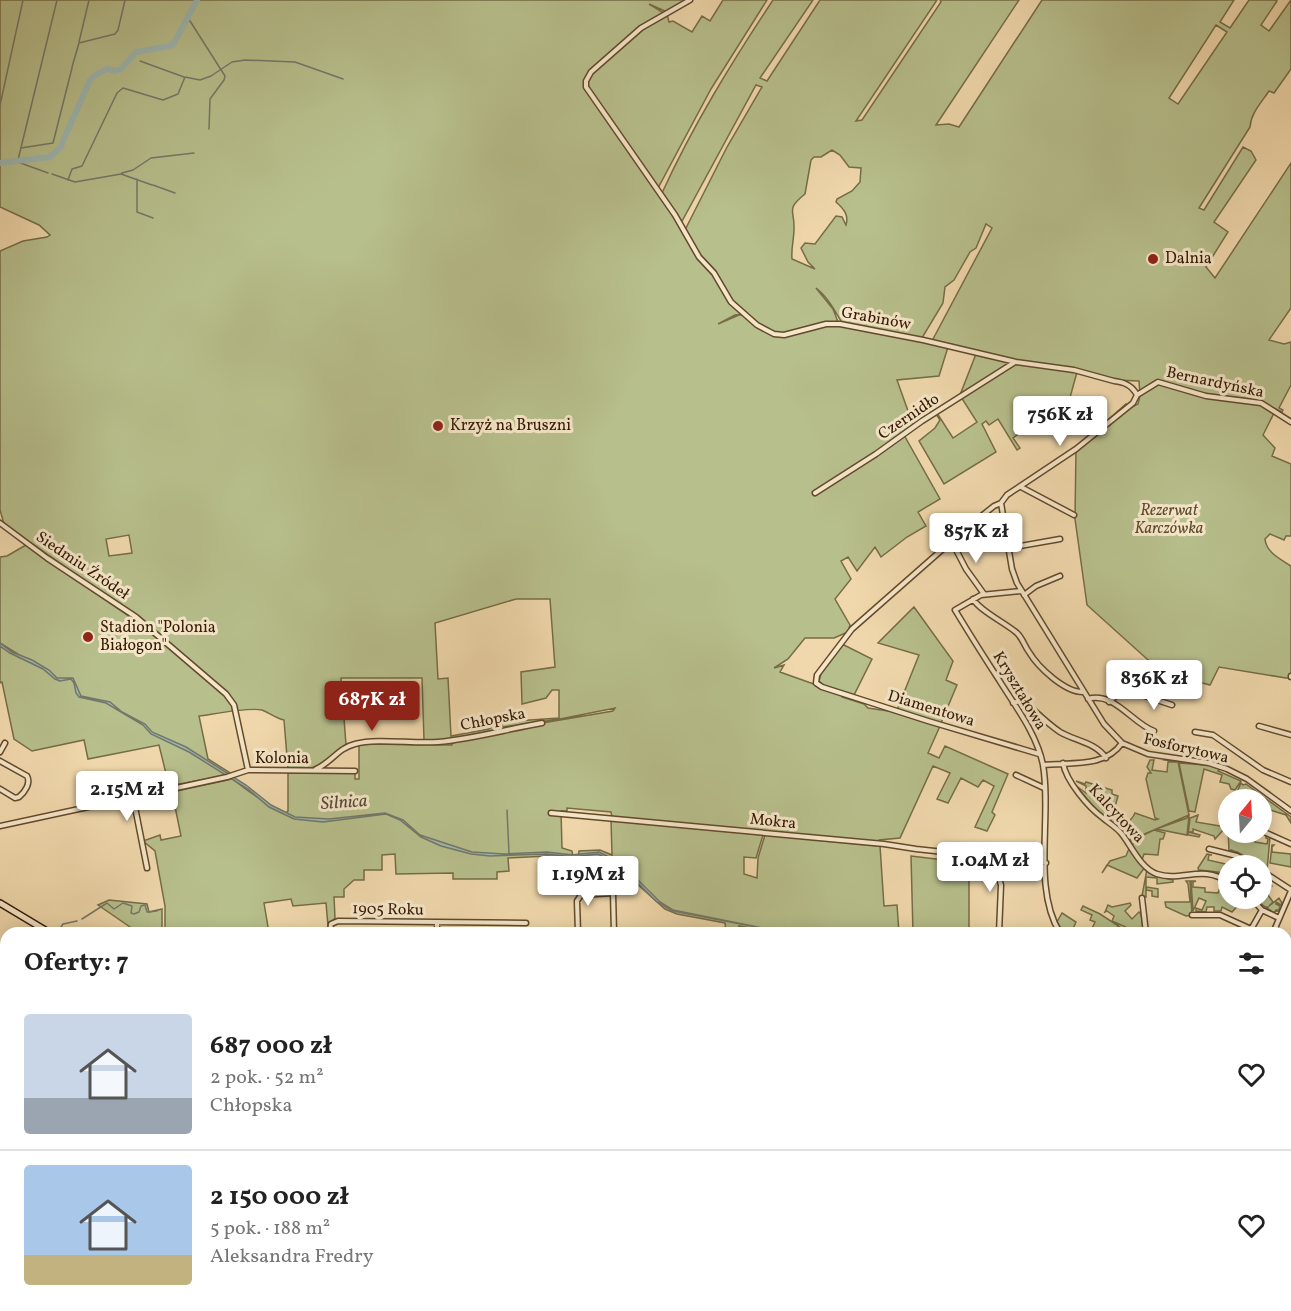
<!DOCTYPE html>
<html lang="pl">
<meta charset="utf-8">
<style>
:root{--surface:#fff;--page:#f6f6f6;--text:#222;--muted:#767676;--line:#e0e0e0;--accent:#8f2418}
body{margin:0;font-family:Vollkorn,serif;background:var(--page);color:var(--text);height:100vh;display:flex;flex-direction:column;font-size:22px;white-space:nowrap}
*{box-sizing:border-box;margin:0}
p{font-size:20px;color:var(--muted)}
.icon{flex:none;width:33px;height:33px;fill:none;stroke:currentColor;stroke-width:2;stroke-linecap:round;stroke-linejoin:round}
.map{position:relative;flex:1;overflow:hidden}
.drawer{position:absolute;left:0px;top:927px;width:1292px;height:384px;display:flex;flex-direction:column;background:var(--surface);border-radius:18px 18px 0 0;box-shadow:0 3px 15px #0003}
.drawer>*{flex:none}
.needle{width:39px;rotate:18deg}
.controls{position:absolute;left:1218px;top:789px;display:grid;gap:12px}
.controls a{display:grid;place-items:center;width:54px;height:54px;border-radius:50%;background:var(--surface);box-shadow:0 3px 15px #0003;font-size:30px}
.price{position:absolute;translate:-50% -51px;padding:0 14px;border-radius:6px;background:#fff;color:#222;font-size:20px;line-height:39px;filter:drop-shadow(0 2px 3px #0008)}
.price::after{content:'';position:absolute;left:50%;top:36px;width:18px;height:14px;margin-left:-9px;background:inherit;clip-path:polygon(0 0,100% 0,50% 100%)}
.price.current{background:var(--accent);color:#fff}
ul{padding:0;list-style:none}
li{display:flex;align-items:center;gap:18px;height:150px;padding:0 24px}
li+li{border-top:2px solid var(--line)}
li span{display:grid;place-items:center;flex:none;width:168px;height:120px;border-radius:6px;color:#555}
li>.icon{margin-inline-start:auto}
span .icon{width:72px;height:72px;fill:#fffc;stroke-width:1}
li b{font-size:26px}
h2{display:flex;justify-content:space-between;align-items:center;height:72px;padding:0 24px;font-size:26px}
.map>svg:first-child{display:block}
.green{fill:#b7bf8c;stroke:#766c46;stroke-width:1.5;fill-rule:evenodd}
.water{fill:#9db8b3;stroke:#73786b;stroke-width:1.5}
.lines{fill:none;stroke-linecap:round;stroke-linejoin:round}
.stream{stroke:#73786b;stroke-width:1.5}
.river{stroke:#9db8b3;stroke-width:6}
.street-casing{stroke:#63492b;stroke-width:7}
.secondary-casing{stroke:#341900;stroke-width:8}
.primary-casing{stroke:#341900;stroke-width:9}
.street{stroke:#f5e6c9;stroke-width:4}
.secondary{stroke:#f5e6c9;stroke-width:5}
.primary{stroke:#e8bc76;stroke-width:6}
.rail{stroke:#341900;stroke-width:1.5;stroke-dasharray:10 10;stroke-linecap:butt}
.poi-dot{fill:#8f2418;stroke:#f5e6c9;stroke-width:2}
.labels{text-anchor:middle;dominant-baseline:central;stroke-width:6;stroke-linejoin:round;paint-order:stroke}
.poi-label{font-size:16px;fill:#341900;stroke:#f5e6c9;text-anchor:start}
.street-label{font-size:16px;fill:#341900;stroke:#f5e6c9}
.park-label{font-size:16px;font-style:italic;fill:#5b4b2a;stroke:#f5e6c9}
.water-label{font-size:18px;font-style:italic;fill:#544936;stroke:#f5e6c9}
</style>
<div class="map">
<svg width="1291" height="1311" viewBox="0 0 1291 1311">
<rect width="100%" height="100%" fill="#f0d8ac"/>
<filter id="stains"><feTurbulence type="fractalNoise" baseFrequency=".00333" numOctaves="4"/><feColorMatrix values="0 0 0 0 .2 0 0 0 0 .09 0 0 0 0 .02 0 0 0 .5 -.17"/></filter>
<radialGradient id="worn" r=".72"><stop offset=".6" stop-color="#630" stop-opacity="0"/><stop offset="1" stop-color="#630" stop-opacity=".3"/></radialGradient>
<!-- green -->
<path class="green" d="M0 0H689L667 12 649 4 664 13 634 33H637L667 14 669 22 673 21 692 32 702 16 710 21 723 0H767L711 89 658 188 642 165 640 166 672 212 695 252 713 273 728 299 743 314 735 315 718 324 739 315H744L759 328 777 335 784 336 830 324 884 333 842 323C835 311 828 297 816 288L833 309 838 322 826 323 784 334 765 329 729 297 719 277 701 256 685 230 727 147 762 87 756 85 681 223 662 193C693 125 732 62 773 0H813L760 78 767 81 820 0H937L856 121 862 120 941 2 940 0H1019L936 125 949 124 959 127 1042 0H1234L1220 22 1230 28 1249 0H1275L1277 1 1261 25 1269 31 1291 0V69L1274 93 1269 91C1261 103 1251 113 1250 127L1199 208 1204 210 1243 147 1251 151 1256 160 1214 222 1228 232 1206 267 1215 278 1291 163V308L1269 340 1284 344 1291 342V385L1279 408 1283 410 1282 412 1256 400 1208 394 1176 387C1195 402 1235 396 1258 403 1264 405 1269 408 1275 411L1263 435 1275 448 1272 456 1291 464V536H1286L1284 540 1270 534 1265 539C1266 552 1280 559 1291 566V678H1286L1219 667 1210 685 1169 674 1147 659 1087 605 1075 519 1076 448 1126 404 1132 407 1138 404 1140 396 1139 381 1114 380 1075 369 1014 360 932 341 992 228 986 224 976 248 970 252 954 280 945 287 943 303 922 338 894 334V336L948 347 939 376 897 380 913 425 858 465 904 435 940 499 918 512 926 526 907 537 881 557 875 547 857 571 848 557 841 561 851 579 835 599 850 625 848 632 834 638H805L788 659 774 668 784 665 780 672 842 694V697L864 704 868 708 895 712 940 726 928 753 939 758 945 746 1008 774 992 812 995 815 987 831 975 827 994 786 983 780 978 787 961 778 948 803 937 799 950 773 933 766 900 838 879 840V844L612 817 611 812 567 808V811H561L562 848 572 851 573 858 548 856 508 858 509 871 497 872V879H453V873L396 874 395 854 382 855V870H364V880H354L344 889V897H334L335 918 328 926 326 903 293 906 291 899 264 903 269 933H200L199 931 165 933V906L155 851 143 841 160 835 161 840 181 836 172 792 232 779C249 791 266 805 285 813L288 811V773H355V779H359V744L452 745V743L513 728 613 711 615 708 560 719 502 727 501 722 559 718V690H552L546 698 522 704 521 672 555 667 550 599H516L435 623 438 679 448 678 451 736 489 729 498 723 497 730 443 740H424L422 678H341L346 745 317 766 311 768 288 769 284 720C275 718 270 713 262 710 249 707 214 714 199 716L208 759 232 774 169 786 159 745 88 759 84 740 32 751 14 739 2 682 0 683V646L20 658 21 656 0 643V557L7 556 26 545 146 628 147 624 4 524 0 510V251L23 241 47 237 50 235 39 225 0 207ZM1216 25 1227 32 1178 104 1169 98ZM832 150 840 155 849 167 861 168 860 182 852 191 837 199 836 202C844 209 849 215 846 225L842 217 836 216 815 244 805 243 801 248 808 262 815 269 792 259C791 248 794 239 794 229 795 210 785 210 805 194L811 160 814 157H821ZM129 535 132 553 109 556 106 539Z
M976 354 1012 363 960 395Z
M1016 363 1077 372 1068 405 1057 420 1041 429 1024 408 1016 414 1027 428 1013 438 1020 448 1017 450 998 419 989 425 986 421 982 424 996 452 944 484 919 441 935 428 940 420 936 414 918 425 937 413 953 438 977 422 961 397Z
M914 607 953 661 946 680 957 685 941 723 897 710 919 655 878 643Z
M842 644 872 659 854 695 823 685 819 681 821 674Z
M1166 758 1205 763 1220 769 1218 771 1241 781 1235 790 1231 789 1229 784 1220 782 1222 775 1204 769 1195 812 1189 811 1179 763 1206 765 1164 760Z
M1150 760H1154L1152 770 1167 772 1168 762H1178L1189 815 1128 841 1113 821 1126 827C1128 820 1133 819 1135 813L1155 820 1158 819 1155 818 1146 779 1148 773H1151L1147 767Z
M1076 781 1085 784 1086 782 1112 790V794L1118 796 1111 821 1101 815 1075 785 1086 793V786Z
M1241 783 1243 785 1246 784 1291 817V823L1286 815 1270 810 1267 802 1263 798 1262 801 1236 794Z
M1198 815 1196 822 1226 827 1215 839 1214 836 1193 829V832H1189L1200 835 1199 837 1188 835 1190 818Z
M1189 816 1187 835 1156 829 1187 818Z
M611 819 763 835 756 858 744 857V874L757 878 758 858 765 835 880 846 884 906 897 905 899 933H777L739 926 738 933H726L725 923 677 914 665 909 616 865V880L591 881 589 863H578L579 851 600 850 612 855Z
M1228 828 1230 836 1255 841V842L1267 844 1268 839 1266 838V835L1270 836 1267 871 1262 866 1256 864V861L1253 858H1248L1237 852 1235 854 1236 852 1231 850 1229 852Z
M1154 830 1165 833 1163 839H1160L1158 855 1144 854 1142 860 1131 846 1133 844 1129 842Z
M1272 845H1274L1272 847V852L1291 854V867L1270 863Z
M1130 846 1145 867 1137 878 1107 865 1102 873 1110 861 1126 856Z
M1207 854 1212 855H1209L1208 860 1230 865 1228 866 1227 878 1228 876 1219 872 1217 874V872L1200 870 1199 872 1198 868Z
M911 856 969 863V933H913Z
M1147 869 1156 876 1173 880V882L1157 884V878L1146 877V890L1147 887 1158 889V897L1152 896V891L1146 890V897L1142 896Z
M1267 880 1272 886 1269 888 1267 885 1263 888 1273 902 1269 906 1279 898 1282 903 1281 905 1276 902V904L1280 906 1279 910H1275L1278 911 1273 912 1267 908 1268 907H1265L1258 901V899L1262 898V889Z
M1186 881H1190L1192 915 1186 916 1166 907 1165 902H1190L1188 884Z
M1191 881H1196L1193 882V887L1205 888V892L1218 893 1220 888 1219 883 1227 889H1224L1222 894 1237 904 1240 900 1238 899H1241V902L1232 912 1222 907 1221 911H1214V907H1207L1206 912 1196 911V908L1202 910 1206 901 1199 898 1193 911Z
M109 900 147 904 149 912 162 909V928L133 929 98 905Z
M1130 903 1131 905 1125 911 1132 919 1139 912 1141 914 1143 928 1132 930 1112 921 1114 916 1107 911 1105 912 1108 905 1112 907Z
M1083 906 1100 914 1120 927H1117L1130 931 1112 929 1109 933H1090L1095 922 1090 920 1092 915 1081 910Z
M1062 913 1076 922 1071 933H1064L1057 922Z
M1286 990H1291V1098H1286Z
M1286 1151 1291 1153V1311H74L77 1308 86 1305H1286Z"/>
<!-- water -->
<path class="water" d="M0 643 12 652 32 660 49 670 57 678H73L81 696 110 702 122 712 145 724 152 732 186 747 246 785 271 805 295 817 329 819 385 813 403 820 420 835 472 852 504 854 547 852 572 855 599 852 621 863 660 902 673 910 788 933 673 911 657 902 618 864 598 854 572 857 547 854 490 856 471 854 441 846 421 837 400 820 386 814 323 822 294 819 269 807 248 789 189 752 151 734 143 725 106 703 79 697 76 693 74 683 71 679 60 681 55 679 43 669 10 653 0 646Z"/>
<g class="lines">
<!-- stream -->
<path class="stream" d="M187 18 189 20
M190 21 225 76 224 80 210 99 209 129
M79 42 89 0
M140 61 184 77
M72 67 79 43 115 34 118 30 125 0
M0 105 23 0
M21 148 53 143 72 68
M18 160 57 0
M15 161 48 173
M122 173 133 170 151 158 194 153
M52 174 75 182 121 174 152 185
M137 179V212L153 218
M68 180 72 169 82 166 117 93 123 88 163 100 178 94 185 77 200 80 211 76 232 62 245 60 295 62 343 79
M153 185 175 193
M507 810 509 854
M82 919 107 903 114 909 123 903 132 906 131 913 134 914 139 912 141 906 145 905 147 912 157 911
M57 933 63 924 77 921
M0 968 6 965
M0 1127 6 1121"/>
<!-- river -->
<path class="river" d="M0 163 50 157 60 148 90 80 95 75 107 69 116 71 121 69 136 52 170 46 174 43 197 0"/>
<!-- street casing -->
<g class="street-casing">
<path id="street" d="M690 0 641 28 591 72 586 81V87L675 215 699 257 714 273 731 302 757 325 774 334 784 335 826 324H840L923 340 1016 362 1074 370 1114 381C1124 382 1132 385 1137 395
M1021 487 1074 515
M815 493 876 454 922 421 1015 362
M1001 503 1012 569 1017 583 1104 724 1122 743 1148 754 1209 763 1227 769 1247 779 1291 811
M0 523 47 558 136 617 226 694 234 705 248 770
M952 542 966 569 984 594
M1009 548 1060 539
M1021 591 981 595 955 610C969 633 984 657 999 680 1015 706 1037 734 1043 765 1052 817 1032 888 1060 933
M1024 595 1036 586 1060 576
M973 599C980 611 1004 622 1017 633 1023 639 1024 645 1029 652 1038 667 1065 693 1084 692
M1291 677V676
M1088 699C1114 691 1133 724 1154 731
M1109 702 1124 689 1172 705
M1013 703 1020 701 1026 703C1037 713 1048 724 1060 732 1075 741 1095 742 1106 758
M1259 726 1291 735
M1195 732 1213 735 1263 770 1291 782
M0 752 5 743
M1039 754 928 721 822 687 816 683 817 675 852 629 969 526 994 506 1001 503 1007 495 1076 449 1133 403 1137 395 1158 382 1206 396 1261 403 1291 422
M0 761 27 776C31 783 25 792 19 797L15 798 0 789
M1063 763C1066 781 1088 807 1103 818 1109 823 1116 827 1121 833 1131 845 1141 869 1157 874 1181 882 1203 864 1228 882
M1043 765C1071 762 1105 768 1122 743
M316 769C331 763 338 748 355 744 378 738 412 744 438 742 473 739 507 729 542 723
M1016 775 1044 788
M133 797 147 868
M551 813 884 844 916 849 1046 863
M0 826 227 777 248 770 355 771
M1262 831 1291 844
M1209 849 1237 856 1253 866
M992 857 1001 885 999 933
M1262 871 1291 890
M1142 898 1146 933
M1251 898 1262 910 1279 918
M1192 915H1220L1251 929
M437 923V933
M330 933 331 924 338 921 526 923
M578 933 577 901 581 895 613 893 614 933
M1249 933 1262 910
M1273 933 1291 891
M0 1064 6 1060
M0 1098 6 1105
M1286 1150 1291 1152"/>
</g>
<!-- secondary casing -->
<g class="secondary-casing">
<path id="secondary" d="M0 903 50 933"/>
</g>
<!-- primary casing -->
<g class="primary-casing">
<path id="primary" d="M1286 979H1291
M1286 985H1291
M0 1131 6 1126
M0 1138 6 1133"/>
</g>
<!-- street -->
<use href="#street" class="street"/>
<!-- secondary -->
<use href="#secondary" class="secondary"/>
<!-- primary -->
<use href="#primary" class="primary"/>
<!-- rail -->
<path class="rail" d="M1286 1105 1291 1104
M0 1180 6 1179"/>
</g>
<!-- markers -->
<g class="poi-dot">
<circle cx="1153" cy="259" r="6"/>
<circle cx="438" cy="426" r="6"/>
<circle cx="88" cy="637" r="6"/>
</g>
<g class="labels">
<!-- poi labels -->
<g class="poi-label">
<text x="1165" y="259">Dalnia</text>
<text x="450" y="426">Krzyż na Bruszni</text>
<text x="100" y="628">Stadion "Polonia<tspan x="100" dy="18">Białogon"</tspan></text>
</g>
<!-- street labels -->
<g class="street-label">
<text transform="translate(876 319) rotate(10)">Grabinów</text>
<text transform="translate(1215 383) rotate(12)">Bernardyńska</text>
<text transform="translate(909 417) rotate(-34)">Czernidło</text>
<text transform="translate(82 566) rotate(34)">Siedmiu Źródeł</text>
<text transform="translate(1019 691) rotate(59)">Kryształowa</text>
<text transform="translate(931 709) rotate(17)">Diamentowa</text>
<text transform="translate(493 720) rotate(-11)">Chłopska</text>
<text transform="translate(1186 749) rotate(13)">Fosforytowa</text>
<text x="282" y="759">Kolonia</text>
<text transform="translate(1116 814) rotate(47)">Kalcytowa</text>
<text transform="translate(773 822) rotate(6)">Mokra</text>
<text transform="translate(388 910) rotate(1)">1905 Roku</text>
</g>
<!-- park labels -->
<g class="park-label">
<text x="1169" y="511">Rezerwat<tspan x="1169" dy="18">Karczówka</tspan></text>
</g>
<!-- water labels -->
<g class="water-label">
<text transform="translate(344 803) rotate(-4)">Silnica</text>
</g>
</g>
<rect width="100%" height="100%" filter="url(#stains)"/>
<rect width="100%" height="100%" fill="url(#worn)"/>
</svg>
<div class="controls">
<a><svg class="needle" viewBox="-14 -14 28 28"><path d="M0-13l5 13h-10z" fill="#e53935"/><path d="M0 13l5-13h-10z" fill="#767676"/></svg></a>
<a><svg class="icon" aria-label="locate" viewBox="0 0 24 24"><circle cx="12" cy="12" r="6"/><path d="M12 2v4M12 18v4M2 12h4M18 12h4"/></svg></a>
</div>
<b class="price" style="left:1060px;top:447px">756K zł</b>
<b class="price" style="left:976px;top:564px">857K zł</b>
<b class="price" style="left:1154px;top:711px">836K zł</b>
<b class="price current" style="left:372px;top:732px">687K zł</b>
<b class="price" style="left:127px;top:822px">2.15M zł</b>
<b class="price" style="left:990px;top:893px">1.04M zł</b>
<b class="price" style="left:588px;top:907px">1.19M zł</b>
<section class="drawer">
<h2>Oferty: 7<svg class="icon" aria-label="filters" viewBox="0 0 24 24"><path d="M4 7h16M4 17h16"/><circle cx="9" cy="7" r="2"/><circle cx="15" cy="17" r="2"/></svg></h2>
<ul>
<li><span style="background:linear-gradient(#c9d6e8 70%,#9aa5b1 0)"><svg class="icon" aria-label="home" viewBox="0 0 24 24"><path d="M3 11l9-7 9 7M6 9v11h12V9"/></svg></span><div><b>687 000 zł</b><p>2 pok. · 52 m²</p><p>Chłopska</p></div><svg class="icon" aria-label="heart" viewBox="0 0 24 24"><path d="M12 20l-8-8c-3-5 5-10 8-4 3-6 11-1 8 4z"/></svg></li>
<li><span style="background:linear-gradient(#a9c7e8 75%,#c2b280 0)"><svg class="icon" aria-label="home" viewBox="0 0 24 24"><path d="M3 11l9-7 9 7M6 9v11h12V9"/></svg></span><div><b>2 150 000 zł</b><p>5 pok. · 188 m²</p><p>Aleksandra Fredry</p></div><svg class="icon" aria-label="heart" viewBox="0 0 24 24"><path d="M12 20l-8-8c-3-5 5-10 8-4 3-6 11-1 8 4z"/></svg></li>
</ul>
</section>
</div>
